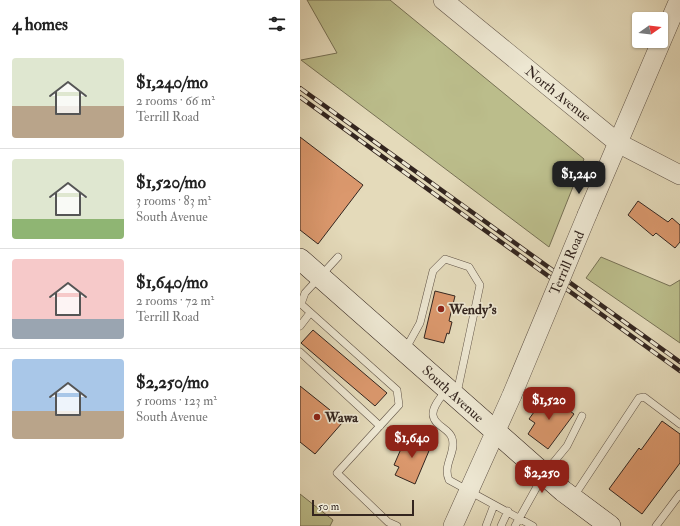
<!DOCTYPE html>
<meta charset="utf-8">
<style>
:root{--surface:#fff;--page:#f2f2f2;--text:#222;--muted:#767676;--line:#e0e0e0;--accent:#8f2418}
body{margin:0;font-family:"IM FELL Double Pica",serif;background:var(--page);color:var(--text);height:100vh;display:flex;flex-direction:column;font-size:15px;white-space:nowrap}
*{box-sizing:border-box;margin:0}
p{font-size:13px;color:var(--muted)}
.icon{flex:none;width:22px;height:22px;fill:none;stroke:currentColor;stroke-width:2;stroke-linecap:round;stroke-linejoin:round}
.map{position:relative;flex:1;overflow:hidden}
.panel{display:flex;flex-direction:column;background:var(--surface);width:300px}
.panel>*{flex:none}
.needle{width:26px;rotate:76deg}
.fabs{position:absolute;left:332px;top:12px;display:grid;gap:8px}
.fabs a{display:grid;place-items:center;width:36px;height:36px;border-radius:4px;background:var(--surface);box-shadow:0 1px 3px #0004;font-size:20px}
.scale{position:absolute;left:12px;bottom:10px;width:102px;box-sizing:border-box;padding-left:4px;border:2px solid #33251f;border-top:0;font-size:11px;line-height:14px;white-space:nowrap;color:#33251f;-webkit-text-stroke:3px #ede7d2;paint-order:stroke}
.price{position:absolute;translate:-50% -34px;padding:0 9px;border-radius:8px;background:var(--accent);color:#fff;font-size:13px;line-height:26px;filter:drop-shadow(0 1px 2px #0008)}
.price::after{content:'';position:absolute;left:50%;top:24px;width:12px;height:9px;margin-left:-6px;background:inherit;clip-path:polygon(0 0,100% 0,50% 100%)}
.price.current{background:#222;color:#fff}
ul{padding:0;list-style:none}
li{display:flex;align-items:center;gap:12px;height:100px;padding:0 12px}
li+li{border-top:1px solid var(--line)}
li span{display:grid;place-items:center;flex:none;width:112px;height:80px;border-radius:4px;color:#555}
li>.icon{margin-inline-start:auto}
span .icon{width:48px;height:48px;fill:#fffc;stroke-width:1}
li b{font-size:17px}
h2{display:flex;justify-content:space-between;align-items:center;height:48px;padding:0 12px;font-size:17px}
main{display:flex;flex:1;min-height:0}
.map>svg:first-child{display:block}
.green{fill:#bbbd8b;stroke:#777155}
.building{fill:#db986d;stroke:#33251f}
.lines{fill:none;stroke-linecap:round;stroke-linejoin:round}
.service-casing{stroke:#5f5246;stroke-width:8}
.tertiary-casing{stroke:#5f5246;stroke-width:20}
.secondary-casing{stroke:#33251f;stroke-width:22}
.service{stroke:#ede7d2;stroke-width:7}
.tertiary{stroke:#ede7d2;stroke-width:19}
.secondary{stroke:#ede7d2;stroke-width:21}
.rail-casing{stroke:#33251f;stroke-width:4.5}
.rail{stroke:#ede7d2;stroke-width:3;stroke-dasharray:9;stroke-linecap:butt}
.tertiary-bridge-casing{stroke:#5f5246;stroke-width:20;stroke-linecap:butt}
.tertiary-bridge{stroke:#ede7d2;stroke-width:19}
.poi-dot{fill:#8f2418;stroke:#ede7d2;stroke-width:1.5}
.labels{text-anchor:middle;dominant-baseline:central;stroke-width:3.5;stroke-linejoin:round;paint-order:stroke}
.street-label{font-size:14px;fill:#33251f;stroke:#ede7d2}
.poi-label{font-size:14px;font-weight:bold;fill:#33251f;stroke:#ede7d2;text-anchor:start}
</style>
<main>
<section class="panel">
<h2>4 homes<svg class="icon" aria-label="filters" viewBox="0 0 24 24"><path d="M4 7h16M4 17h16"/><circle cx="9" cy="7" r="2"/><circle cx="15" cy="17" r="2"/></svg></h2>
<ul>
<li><span style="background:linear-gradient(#dfe7d0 60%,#b9a48a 0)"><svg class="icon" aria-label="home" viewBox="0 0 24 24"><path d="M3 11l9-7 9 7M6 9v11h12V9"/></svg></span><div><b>$1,240/mo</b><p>2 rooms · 66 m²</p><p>Terrill Road</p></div></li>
<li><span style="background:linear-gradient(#dfe7d0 75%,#8fb573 0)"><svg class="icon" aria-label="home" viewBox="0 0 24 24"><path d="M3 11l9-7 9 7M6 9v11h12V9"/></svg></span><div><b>$1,520/mo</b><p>3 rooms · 83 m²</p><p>South Avenue</p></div></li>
<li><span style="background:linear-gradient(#f6c9c9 75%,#9aa5b1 0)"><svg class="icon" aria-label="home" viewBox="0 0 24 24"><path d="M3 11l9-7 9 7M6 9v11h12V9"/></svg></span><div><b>$1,640/mo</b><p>2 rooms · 72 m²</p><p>Terrill Road</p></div></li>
<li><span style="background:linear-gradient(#a9c7e8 65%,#b9a48a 0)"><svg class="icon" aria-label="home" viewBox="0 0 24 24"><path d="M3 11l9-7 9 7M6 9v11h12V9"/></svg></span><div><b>$2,250/mo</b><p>5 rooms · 123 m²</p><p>South Avenue</p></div></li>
</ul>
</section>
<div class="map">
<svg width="380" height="526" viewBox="0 0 380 526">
<rect width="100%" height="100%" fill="#e4daba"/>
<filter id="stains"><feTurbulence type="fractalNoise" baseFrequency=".005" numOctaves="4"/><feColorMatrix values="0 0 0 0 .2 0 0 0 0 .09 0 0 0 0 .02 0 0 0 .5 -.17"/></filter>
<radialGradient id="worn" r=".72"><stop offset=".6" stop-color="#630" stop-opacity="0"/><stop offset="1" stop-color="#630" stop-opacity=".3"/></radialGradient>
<!-- green -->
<path class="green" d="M7 0H90L284 159 249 247 1 60 37 53Z
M301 257 370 286 380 280V343L286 278Z
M0 494 33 520 30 526H0Z"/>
<!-- building -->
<path class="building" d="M0 137 63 185 18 244 0 230Z
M338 201 368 222 372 218 380 225V242L375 248 356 233 353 236 328 215Z
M135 291 155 296 149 321 152 322 149 334 147 333 144 343 124 338Z
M13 330 87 393 75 406 1 343Z
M0 386 30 410 28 412 42 423 15 454 0 442Z
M247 394 274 414 248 449 228 434 235 423 229 419Z
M362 421 380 434V463L342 514 309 489 339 448 341 450Z
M107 435 131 446 115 484 95 475 99 467 94 465Z"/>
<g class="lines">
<!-- service casing -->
<g class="service-casing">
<path id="service" d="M38 257 5 293 1 304 97 390 99 405 37 473 88 522 97 526
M0 326 10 313
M105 350 120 323 133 271 145 259 169 267 180 285 157 393
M0 352 80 426
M146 390C141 397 132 407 133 415 134 426 149 428 152 438 157 452 142 465 149 480L233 526
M274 496 339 398 344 397 380 424
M186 526 194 505
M201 526 208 511
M215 526 244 474 267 446 282 416
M356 526 380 494"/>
</g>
<!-- tertiary casing -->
<g class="tertiary-casing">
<path id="tertiary" d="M143 0 318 143 380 175
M287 215 379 0
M153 526 212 395"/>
</g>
<!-- secondary casing -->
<g class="secondary-casing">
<path id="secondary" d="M0 259 263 491 310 526"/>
</g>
<!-- service -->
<use href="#service" class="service"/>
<!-- tertiary -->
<use href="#tertiary" class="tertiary"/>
<!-- secondary -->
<use href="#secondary" class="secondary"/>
<!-- rail casing -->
<g class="rail-casing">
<path id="rail" d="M0 88 380 362
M0 97 380 371"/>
</g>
<!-- rail -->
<use href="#rail" class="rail"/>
<!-- tertiary-bridge casing -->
<g class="tertiary-bridge-casing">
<path id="tertiary-bridge" d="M212 395 287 215"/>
</g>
<!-- tertiary-bridge -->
<use href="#tertiary-bridge" class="tertiary-bridge"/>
</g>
<!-- markers -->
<g class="poi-dot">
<circle cx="141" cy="309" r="4"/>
<circle cx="17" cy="417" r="4"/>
</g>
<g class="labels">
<!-- street labels -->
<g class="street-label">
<text transform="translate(258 94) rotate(39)">North Avenue</text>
<text transform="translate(267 263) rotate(-67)">Terrill Road</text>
<text transform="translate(153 394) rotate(42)">South Avenue</text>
</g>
<!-- poi labels -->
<g class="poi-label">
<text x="149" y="309">Wendy's</text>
<text x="25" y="417">Wawa</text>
</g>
</g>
<rect width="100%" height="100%" filter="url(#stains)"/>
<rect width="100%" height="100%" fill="url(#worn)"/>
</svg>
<div class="fabs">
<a><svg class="needle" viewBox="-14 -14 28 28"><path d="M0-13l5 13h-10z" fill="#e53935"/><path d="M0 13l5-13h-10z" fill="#767676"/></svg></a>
</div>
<div class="scale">50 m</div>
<b class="price current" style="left:279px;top:195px">$1,240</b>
<b class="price" style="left:249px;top:421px">$1,520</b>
<b class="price" style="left:112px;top:459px">$1,640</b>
<b class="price" style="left:242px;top:494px">$2,250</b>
</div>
</main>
